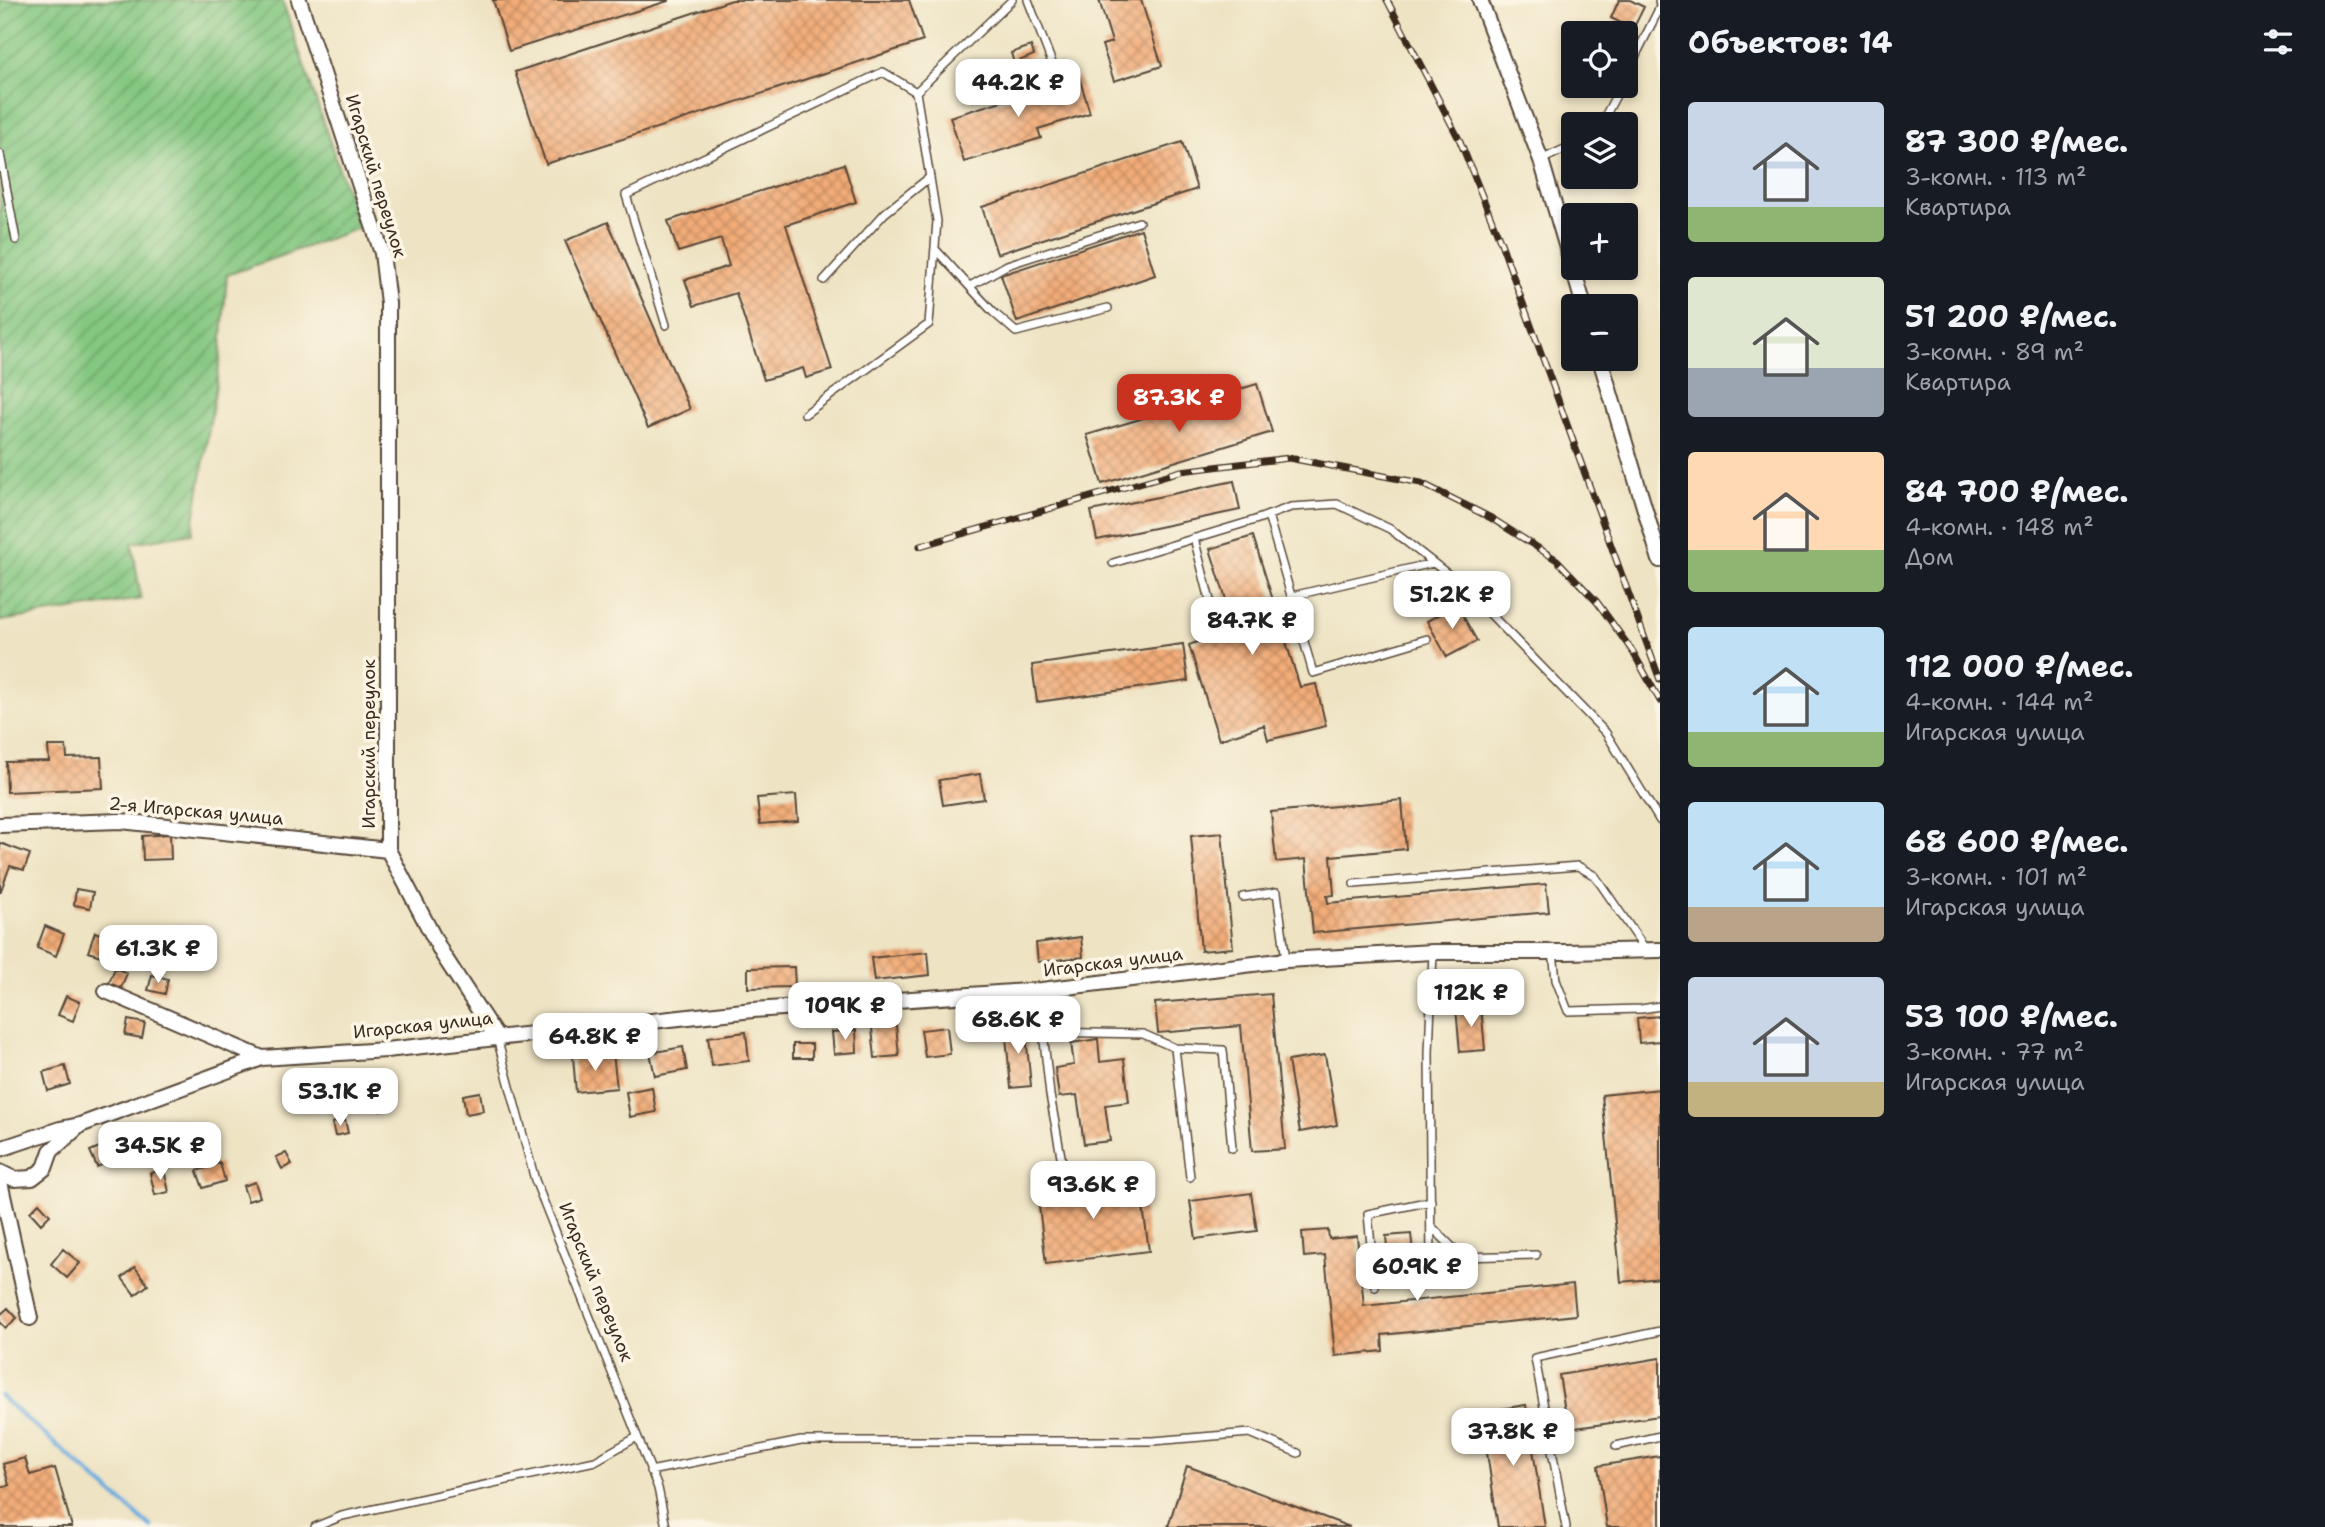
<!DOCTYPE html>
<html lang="ru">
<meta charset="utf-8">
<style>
:root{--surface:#171b24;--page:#242831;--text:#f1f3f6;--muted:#9ea1a6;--accent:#c8321e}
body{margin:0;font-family:"Shantell Sans",sans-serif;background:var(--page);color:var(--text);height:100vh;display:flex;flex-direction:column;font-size:26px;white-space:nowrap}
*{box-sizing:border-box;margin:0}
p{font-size:23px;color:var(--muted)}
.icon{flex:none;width:38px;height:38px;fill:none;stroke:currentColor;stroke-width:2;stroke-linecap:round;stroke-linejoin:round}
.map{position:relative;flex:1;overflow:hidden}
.side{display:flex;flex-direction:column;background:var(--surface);width:665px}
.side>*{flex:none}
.buttons{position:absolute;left:1561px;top:21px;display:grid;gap:14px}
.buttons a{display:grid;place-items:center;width:77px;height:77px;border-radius:7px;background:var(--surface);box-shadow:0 4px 10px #0003;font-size:35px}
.price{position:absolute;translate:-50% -60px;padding:0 16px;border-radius:14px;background:#fff;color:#222;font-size:23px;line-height:46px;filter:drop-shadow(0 2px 4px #0008)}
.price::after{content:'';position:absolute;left:50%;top:42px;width:21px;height:16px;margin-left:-10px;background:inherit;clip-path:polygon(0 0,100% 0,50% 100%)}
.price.active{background:var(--accent);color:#fff}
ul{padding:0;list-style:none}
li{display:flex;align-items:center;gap:21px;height:175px;padding:0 28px}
li span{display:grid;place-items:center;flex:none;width:196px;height:140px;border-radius:7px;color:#555}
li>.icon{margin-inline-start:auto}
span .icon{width:84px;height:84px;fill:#fffc;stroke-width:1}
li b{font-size:30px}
h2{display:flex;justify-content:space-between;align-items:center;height:84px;padding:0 28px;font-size:30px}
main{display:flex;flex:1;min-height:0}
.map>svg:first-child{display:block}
.garden{fill:url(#garden-furrows);stroke:#607850;stroke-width:2}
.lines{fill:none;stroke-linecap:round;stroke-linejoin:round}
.stream{stroke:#6aacde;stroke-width:4.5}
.building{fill:url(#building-cross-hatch)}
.service-casing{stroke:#564637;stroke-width:10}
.minor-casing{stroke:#564637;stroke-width:18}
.service{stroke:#fff;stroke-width:7}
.minor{stroke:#fff;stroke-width:14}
.rail-casing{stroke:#3b2a1e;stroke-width:7}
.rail{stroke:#fcf5e5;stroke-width:4.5;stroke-dasharray:13;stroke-linecap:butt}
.labels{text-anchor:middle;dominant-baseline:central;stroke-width:7;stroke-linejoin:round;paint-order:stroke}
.street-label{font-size:18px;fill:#3b2a1e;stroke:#fcf5e5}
</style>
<main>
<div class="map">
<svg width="1660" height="1527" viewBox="0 0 1660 1527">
<defs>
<pattern id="garden-furrows" width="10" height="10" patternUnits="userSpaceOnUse" patternTransform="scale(1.75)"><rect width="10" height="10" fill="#84c781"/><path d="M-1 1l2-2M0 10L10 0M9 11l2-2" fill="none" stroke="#6da269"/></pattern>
<pattern id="building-cross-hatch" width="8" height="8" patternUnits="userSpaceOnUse" patternTransform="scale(1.75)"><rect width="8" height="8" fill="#f2ac78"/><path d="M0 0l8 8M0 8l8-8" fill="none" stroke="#c58c62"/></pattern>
</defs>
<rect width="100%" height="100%" fill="#fcf5e5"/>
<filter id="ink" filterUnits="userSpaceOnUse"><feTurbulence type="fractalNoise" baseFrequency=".0143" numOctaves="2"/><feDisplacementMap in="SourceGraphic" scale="14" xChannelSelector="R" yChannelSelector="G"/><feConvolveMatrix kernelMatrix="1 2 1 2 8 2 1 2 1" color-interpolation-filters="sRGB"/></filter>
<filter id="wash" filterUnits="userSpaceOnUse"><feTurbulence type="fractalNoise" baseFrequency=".00686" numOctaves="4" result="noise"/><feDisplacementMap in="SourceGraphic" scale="28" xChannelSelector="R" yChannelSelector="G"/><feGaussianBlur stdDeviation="1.57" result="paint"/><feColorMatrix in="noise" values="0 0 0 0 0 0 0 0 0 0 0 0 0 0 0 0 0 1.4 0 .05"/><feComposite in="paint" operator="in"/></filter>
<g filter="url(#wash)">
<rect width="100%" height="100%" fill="#eee3c3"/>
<!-- garden -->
<path class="garden" d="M0 0H282L359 228 227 275 220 361 192 533 132 543 141 599 0 621Z"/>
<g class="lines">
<!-- stream -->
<path class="stream" d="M0 1396 151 1527"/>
</g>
<g id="blocks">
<!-- building -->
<path class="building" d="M493 0H668V1L509 51Z
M732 0H909L923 41 546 164 515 72Z
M1099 0H1141L1162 66 1114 81 1102 45 1112 42Z
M1619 0H1630L1644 7 1633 29 1611 18Z
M1031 46 1034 55 1014 63 1011 53Z
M1079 77 1090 113 1038 129 1041 138 964 162 950 117Z
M1182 142 1197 189 997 254 982 207Z
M844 164 856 202 786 225 832 370 806 378 803 368 764 380 736 293 694 306 685 280 729 266 721 239 678 252 668 221Z
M608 222 690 409 648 428 565 241Z
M1141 229 1155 275 1017 322 1001 275Z
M1257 384 1272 432 1102 484 1087 435Z
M1234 481 1240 510 1097 540 1091 511Z
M1253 536 1300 687 1316 684 1326 726 1268 740 1264 725 1219 740 1189 645 1235 628 1210 549Z
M1457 605 1477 641 1447 657 1427 621Z
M1183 644 1188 681 1037 702 1032 665Z
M48 746H66L67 758 101 757 103 788 7 792 6 762 49 761Z
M980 774 984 799 943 805 939 780Z
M796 795 798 821 760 824 757 798Z
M1402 800 1406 849 1331 856 1334 895 1327 896 1328 903 1546 884 1549 912 1313 933 1306 859 1276 862 1271 812Z
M1222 833 1233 948 1201 951 1191 836Z
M170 834 171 859 143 860 142 836Z
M0 843 30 854 24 870 10 866 0 893Z
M76 889 93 892 90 908 74 905Z
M45 926 64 934 56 956 37 948Z
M95 932 107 937 101 956 88 952Z
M1081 937 1083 957 1038 962 1036 943Z
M928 952 930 975 874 981 871 958Z
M794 967 795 987 748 988V968Z
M115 968 127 973 121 988 109 983Z
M152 975 168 979 165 994 148 990Z
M1271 994 1285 1149 1252 1151 1241 1026 1158 1033 1155 1003Z
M66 996 80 1002 73 1021 58 1015Z
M1481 1005 1485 1050 1460 1052 1456 1008Z
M1660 1016V1041L1639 1043 1637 1018Z
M128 1020 145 1023 142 1038 125 1035Z
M896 1025 899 1056 875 1058 872 1028Z
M1025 1025 1031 1086 1011 1088 1005 1027Z
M947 1027 950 1054 925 1057 921 1030Z
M856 1030 857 1052 834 1054 832 1032Z
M746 1032 749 1061 712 1066 708 1037Z
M1098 1039 1100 1062 1124 1059 1129 1102 1105 1105 1110 1141 1084 1144 1077 1095 1059 1097 1055 1068 1074 1065 1071 1043Z
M793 1044H812V1058H793Z
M683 1047 687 1070 655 1076 650 1053Z
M613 1053 617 1088 576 1092 573 1057Z
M1325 1055 1337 1125 1300 1132 1288 1061Z
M65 1066 70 1084 48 1091 43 1072Z
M652 1087 656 1112 630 1117 626 1092Z
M1660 1089V1278L1621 1282 1602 1095Z
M480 1092 483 1111 466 1114 463 1095Z
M388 1097 391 1108 380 1111 377 1100Z
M358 1099 359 1108 348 1110 346 1102Z
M345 1120 348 1133 335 1136 332 1123Z
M109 1143 116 1159 97 1167 90 1151Z
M286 1153 292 1164 282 1169 276 1157Z
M220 1163 225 1181 203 1188 197 1171Z
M164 1170 169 1192 155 1195 150 1173Z
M1139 1177 1149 1251 1046 1264 1037 1190Z
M255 1182 260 1197 248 1201 243 1186Z
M1251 1193 1257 1231 1196 1239 1190 1201Z
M39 1203 50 1215 41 1224 30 1212Z
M1328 1230 1329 1239 1357 1236 1364 1306 1573 1284 1576 1315 1382 1335 1383 1351 1335 1356 1325 1255 1304 1257 1302 1232Z
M1411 1234 1416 1278 1390 1280 1386 1236Z
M63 1249 80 1263 67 1278 51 1264Z
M135 1267 148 1285 135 1295 122 1278Z
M8 1308 17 1318 6 1328 0 1322V1315Z
M1660 1358V1416L1568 1429 1559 1375Z
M1526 1405 1545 1527H1498L1481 1412Z
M1660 1456V1527H1607L1598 1466Z
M25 1458 30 1475 55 1468 72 1527H0V1488L9 1485 3 1464Z
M1187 1466 1350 1527H1168Z"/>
</g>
</g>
<g filter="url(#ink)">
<use href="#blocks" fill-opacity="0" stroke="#564637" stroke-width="2"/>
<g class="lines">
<!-- service casing -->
<g class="service-casing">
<path id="service" d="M1028 0 1055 71
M1626 75 1660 7 1659 0
M1601 124 1621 86
M0 154 16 240
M1541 160 1573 145
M935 249 993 312 1016 332 1108 308
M824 280 885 213 930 177
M970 286 1007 265 1139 222
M666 325 626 195 883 72 916 92
M805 414 929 324 937 221 916 92 1012 0
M1268 515 1313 673 1427 639
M1194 538 1214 616
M1113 563 1255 520 1291 507 1337 504 1390 529 1463 586 1606 733 1660 821
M1292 596 1433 563
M1354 884 1578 866 1595 876 1646 950
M1243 897 1277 892 1286 960
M1553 952 1556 980 1568 1011 1641 1009 1660 1006
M1042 990 1040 1004 1050 1095 1062 1162
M1044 1032 1143 1034 1175 1048 1190 1177
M497 1038 535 1180 658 1488 666 1527
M1175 1048 1223 1050 1232 1148
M1431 1226 1462 1257 1536 1255
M1431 1265 1429 1053 1433 952
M1375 1287 1368 1214 1431 1201
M1616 1446 1660 1436
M650 1471 801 1441H1153L1250 1433 1298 1453
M315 1527 342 1516 595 1461 637 1437
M1566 1527 1535 1358 1660 1331"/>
</g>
<!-- minor casing -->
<g class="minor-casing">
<path id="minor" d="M299 0 382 253 388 303V850L443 955 497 1038
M1480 0 1541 160 1584 306
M1600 359 1660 560
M0 825 121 821 388 850
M106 991 262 1058
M0 1149 60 1129 80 1125 262 1058 386 1050 753 1010 1042 990 1286 960 1433 952H1566L1660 950
M0 1172 14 1179 32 1178 45 1168 51 1151 79 1126
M0 1182 30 1318"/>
</g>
<!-- service -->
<use href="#service" class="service"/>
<!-- minor -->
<use href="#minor" class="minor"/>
<!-- rail casing -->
<g class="rail-casing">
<path id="rail" d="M1387 0 1460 141 1501 243 1660 680
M920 546 1181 471 1289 458 1421 483 1491 518 1557 560 1597 602 1633 652 1660 701"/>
</g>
<!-- rail -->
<use href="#rail" class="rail"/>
</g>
</g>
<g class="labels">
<!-- street labels -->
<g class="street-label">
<text transform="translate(376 176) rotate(73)">Игарский переулок</text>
<text transform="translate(369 744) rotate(-90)">Игарский переулок</text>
<text transform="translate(196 811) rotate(5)">2-я Игарская улица</text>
<text transform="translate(1113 962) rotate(-7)">Игарская улица</text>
<text transform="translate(423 1025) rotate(-6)">Игарская улица</text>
<text transform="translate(596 1282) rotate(68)">Игарский переулок</text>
</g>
</g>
</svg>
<div class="buttons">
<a><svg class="icon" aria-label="locate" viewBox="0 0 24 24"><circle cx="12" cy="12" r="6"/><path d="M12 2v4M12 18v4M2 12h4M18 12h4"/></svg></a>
<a><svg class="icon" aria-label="layers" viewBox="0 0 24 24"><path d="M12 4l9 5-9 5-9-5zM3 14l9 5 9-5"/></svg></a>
<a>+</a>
<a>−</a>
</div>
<b class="price" style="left:1018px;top:119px">44.2K ₽</b>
<b class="price active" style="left:1179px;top:434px">87.3K ₽</b>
<b class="price" style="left:1452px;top:631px">51.2K ₽</b>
<b class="price" style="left:1252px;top:657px">84.7K ₽</b>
<b class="price" style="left:158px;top:985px">61.3K ₽</b>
<b class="price" style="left:1471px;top:1029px">112K ₽</b>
<b class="price" style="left:845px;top:1042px">109K ₽</b>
<b class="price" style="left:1018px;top:1056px">68.6K ₽</b>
<b class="price" style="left:595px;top:1073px">64.8K ₽</b>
<b class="price" style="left:340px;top:1128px">53.1K ₽</b>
<b class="price" style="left:160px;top:1182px">34.5K ₽</b>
<b class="price" style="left:1093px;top:1221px">93.6K ₽</b>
<b class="price" style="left:1417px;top:1303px">60.9K ₽</b>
<b class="price" style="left:1513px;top:1468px">37.8K ₽</b>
</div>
<section class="side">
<h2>Объектов: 14<svg class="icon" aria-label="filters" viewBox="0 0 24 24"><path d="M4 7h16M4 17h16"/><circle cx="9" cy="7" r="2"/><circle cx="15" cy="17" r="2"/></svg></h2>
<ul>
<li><span style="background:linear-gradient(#c9d6e8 75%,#8fb573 0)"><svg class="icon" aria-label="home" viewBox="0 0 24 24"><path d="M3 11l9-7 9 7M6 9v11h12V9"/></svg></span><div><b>87 300 ₽/мес.</b><p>3-комн. · 113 m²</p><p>Квартира</p></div></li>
<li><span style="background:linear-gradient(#dfe7d0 65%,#9aa5b1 0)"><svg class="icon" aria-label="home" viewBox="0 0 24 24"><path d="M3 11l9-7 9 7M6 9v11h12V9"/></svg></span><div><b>51 200 ₽/мес.</b><p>3-комн. · 89 m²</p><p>Квартира</p></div></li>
<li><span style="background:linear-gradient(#ffd9b3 70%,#8fb573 0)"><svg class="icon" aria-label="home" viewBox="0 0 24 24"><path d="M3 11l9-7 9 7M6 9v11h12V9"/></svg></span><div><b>84 700 ₽/мес.</b><p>4-комн. · 148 m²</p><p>Дом</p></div></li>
<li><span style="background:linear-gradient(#bfe0f5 75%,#8fb573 0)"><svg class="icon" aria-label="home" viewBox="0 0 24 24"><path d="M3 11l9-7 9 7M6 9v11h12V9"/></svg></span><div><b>112 000 ₽/мес.</b><p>4-комн. · 144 m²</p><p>Игарская улица</p></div></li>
<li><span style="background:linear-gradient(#bfe0f5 75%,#b9a48a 0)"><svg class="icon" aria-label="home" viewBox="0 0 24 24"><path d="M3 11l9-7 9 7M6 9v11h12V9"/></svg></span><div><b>68 600 ₽/мес.</b><p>3-комн. · 101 m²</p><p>Игарская улица</p></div></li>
<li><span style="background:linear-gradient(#c9d6e8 75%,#c2b280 0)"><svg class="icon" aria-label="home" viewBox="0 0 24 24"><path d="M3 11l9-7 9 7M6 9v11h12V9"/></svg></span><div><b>53 100 ₽/мес.</b><p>3-комн. · 77 m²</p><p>Игарская улица</p></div></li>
</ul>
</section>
</main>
